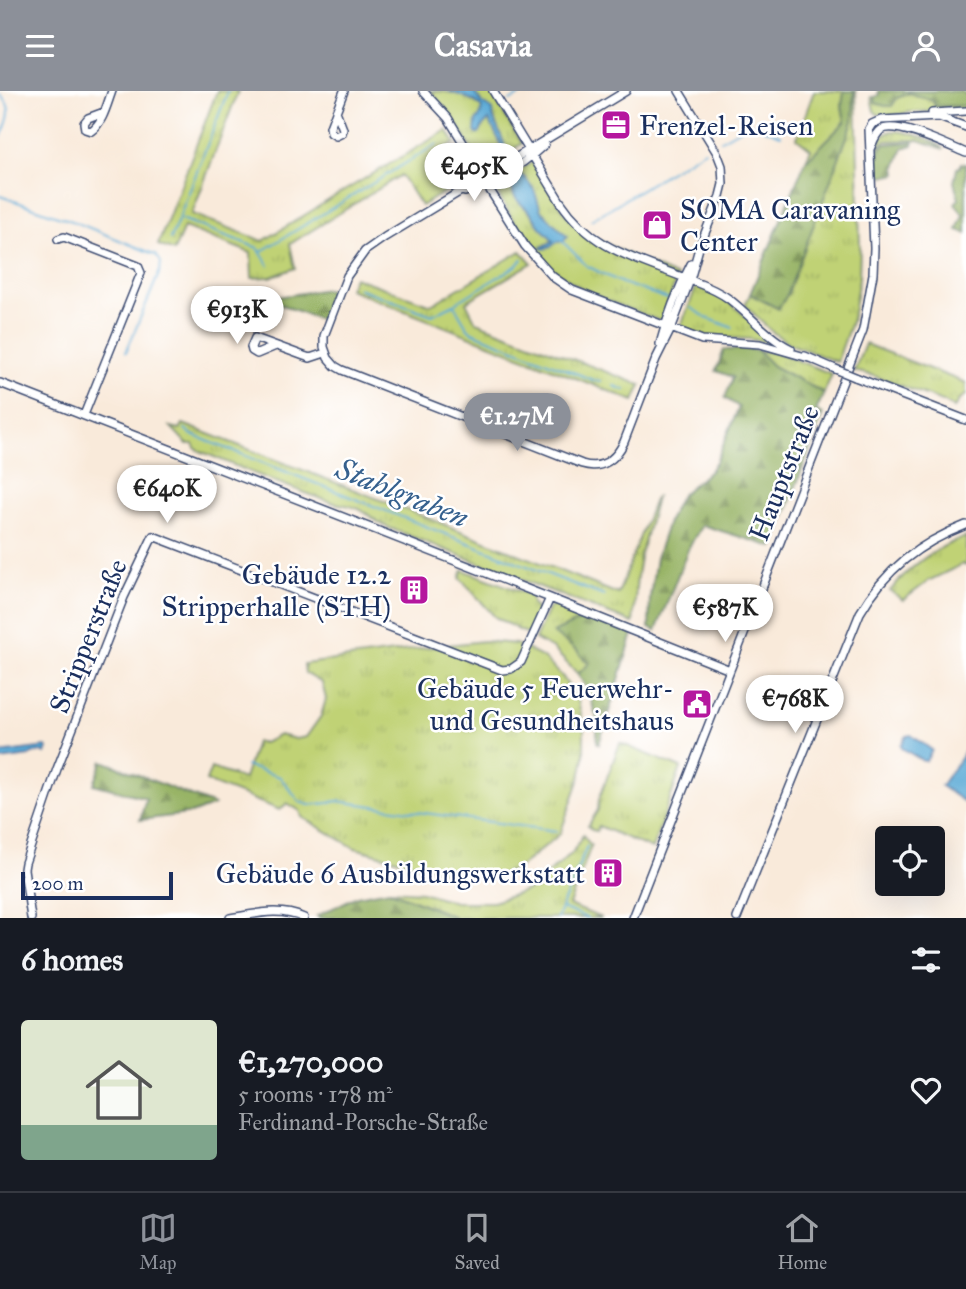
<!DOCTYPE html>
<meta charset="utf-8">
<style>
:root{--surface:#171b24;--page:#242831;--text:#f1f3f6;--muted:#9ea1a6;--line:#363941;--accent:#8c9099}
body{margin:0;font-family:"IM FELL Great Primer",serif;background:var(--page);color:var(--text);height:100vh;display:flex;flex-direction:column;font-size:26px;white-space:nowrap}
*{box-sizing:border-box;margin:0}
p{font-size:23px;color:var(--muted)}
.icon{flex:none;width:38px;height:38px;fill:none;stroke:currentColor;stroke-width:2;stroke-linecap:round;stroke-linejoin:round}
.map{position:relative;height:827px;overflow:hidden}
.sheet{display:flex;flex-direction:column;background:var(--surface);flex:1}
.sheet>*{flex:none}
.tools{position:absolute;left:875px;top:735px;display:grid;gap:14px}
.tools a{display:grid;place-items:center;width:70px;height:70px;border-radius:7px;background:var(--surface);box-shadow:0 7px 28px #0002;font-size:35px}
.scale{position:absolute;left:21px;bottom:18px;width:152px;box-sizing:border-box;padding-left:7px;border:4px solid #1b2f5e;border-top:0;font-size:19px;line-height:24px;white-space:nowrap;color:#1b2f5e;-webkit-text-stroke:5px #fff;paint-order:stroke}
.price{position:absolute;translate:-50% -60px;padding:0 16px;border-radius:24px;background:#fff;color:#222;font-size:23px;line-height:46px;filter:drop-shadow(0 2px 4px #0008)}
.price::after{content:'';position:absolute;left:50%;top:42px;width:21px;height:16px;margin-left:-10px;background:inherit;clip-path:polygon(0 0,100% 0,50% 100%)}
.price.on{background:var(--accent);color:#fff}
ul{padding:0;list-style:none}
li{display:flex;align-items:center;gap:21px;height:175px;padding:0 21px}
li span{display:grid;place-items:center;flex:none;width:196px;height:140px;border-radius:7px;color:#555}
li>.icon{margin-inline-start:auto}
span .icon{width:84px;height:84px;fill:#fffc;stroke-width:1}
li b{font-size:30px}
h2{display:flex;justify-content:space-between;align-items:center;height:84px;padding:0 21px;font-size:30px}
header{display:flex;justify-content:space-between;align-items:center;height:91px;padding:0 21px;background:var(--accent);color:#fff;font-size:32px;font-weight:800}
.tab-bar{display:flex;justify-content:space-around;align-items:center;height:98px;border-top:2px solid var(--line);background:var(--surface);font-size:19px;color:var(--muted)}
.tab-bar a{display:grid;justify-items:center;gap:4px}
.tab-bar .on{color:var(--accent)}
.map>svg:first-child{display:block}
.grass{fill:url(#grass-tufts);stroke:#6e806a;stroke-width:2}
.forest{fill:url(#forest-firs);stroke:#5a7262;stroke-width:2}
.water{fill:#5caad6;stroke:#3c6c9a;stroke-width:2}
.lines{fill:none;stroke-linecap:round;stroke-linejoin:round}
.stream{stroke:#5caad6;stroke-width:2}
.minor-casing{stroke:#3c4b71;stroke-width:10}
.minor{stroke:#fff;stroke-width:7}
.minor-bridge-casing{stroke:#3c4b71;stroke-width:10;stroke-linecap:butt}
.minor-bridge{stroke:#fff;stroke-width:7}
.labels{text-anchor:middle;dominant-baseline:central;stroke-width:5;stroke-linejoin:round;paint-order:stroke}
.poi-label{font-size:28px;fill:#1b2f5e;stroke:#fff;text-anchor:end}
.street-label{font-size:28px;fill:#1b2f5e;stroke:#fff}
.water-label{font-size:30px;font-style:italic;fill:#35608e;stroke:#fff}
</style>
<header><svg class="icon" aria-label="menu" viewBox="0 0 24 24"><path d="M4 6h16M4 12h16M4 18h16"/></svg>Casavia<svg class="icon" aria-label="person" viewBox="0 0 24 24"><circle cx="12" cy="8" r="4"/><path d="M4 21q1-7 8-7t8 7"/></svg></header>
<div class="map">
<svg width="966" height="827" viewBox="0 0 966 827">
<defs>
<pattern id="grass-tufts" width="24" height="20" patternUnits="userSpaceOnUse" patternTransform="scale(1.75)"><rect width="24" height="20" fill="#c0d275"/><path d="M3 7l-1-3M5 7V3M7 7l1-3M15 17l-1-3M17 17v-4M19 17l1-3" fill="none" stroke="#a4b568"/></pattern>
<pattern id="forest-firs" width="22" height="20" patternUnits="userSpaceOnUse" patternTransform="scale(1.75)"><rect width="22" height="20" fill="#98b466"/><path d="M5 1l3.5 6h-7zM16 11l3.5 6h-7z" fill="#7b9357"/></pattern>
</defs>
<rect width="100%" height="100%" fill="#fff"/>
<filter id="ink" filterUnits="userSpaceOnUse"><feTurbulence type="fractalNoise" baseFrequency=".0143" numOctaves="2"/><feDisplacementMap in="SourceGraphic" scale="14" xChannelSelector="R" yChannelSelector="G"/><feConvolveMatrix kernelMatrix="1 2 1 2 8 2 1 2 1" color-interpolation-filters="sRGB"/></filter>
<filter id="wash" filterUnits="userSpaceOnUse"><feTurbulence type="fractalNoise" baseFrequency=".00686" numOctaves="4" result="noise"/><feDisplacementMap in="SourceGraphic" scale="28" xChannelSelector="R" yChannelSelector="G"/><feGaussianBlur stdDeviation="1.57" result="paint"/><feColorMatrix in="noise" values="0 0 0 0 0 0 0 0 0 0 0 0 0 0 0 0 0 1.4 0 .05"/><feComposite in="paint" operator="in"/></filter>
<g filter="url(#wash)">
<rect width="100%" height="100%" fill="#f9eada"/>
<!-- grass -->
<path class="grass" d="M217 0H238L192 123 263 150 337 104 447 39 455 52 428 68 448 99 421 115 401 84 290 153 295 177 271 186 252 187 251 162 184 136 174 160 158 154Z
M430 0C449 0 469 4 482 17L480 41 483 35 489 28 500 51 503 65 482 77C467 49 452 23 430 0Z
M473 0H490L522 53 506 62C505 46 491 29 491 18L482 12Z
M814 0H844L842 15 845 31 805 71 811 58 797 47Z
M854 0H856L860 156 859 187 852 228 837 271 790 253 771 240 745 214 750 203 779 218 853 30Z
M909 2 932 9 935 15H966V19L911 21 888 25 877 23 874 20 871 6H874L875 12 897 7Z
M892 40C907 40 933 48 944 58L919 49 886 50C876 54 877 64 876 73 877 59 876 45 892 40Z
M533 71 565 122 585 143 677 186 664 224 660 230C616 213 570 199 538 163 520 143 507 118 493 95L515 82 518 87 512 98C516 109 523 114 530 122 534 127 537 132 541 137 546 142 550 144 553 150L541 156 549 157 557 151 564 150 566 145 541 120 534 99 517 80Z
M521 160 532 172 466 211 476 231 641 294 634 310 349 198 354 186 431 214Z
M697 194 726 208 772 249V251L770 252 749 248 708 246 680 237Z
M865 253 966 292V304L960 308 954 317 945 311 874 285 854 280Z
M757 259 781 263 832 283 824 302 773 275Z
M183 333 433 429 618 503 654 409 656 407 640 466 637 485 633 532 387 436C376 431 369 423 359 418 349 413 338 414 328 410 285 395 242 378 200 360L195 357 193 353H187L171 336 180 338Z
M966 446V475L963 473 930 489 903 509 890 500C910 475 936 456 966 446Z
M463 479 531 504 532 513 540 522 530 543 521 540 495 526 460 487Z
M554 514H558L589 525 554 542 577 560 589 573 578 583 553 558 535 548 548 518Z
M484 550 516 553 542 566 562 585 578 610 584 636V666L580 687 560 743 517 778 496 785H459L355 757 302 726 300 720 287 712 280 719 206 690 211 677 244 688 256 651 264 652 279 644 296 648 306 646 321 625 326 608 322 592 305 582 304 573 447 554Z
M620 652 681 677 652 758 599 735 597 740 592 739 588 735 598 719 599 708Z
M583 744 591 755 569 814 601 827H457L389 799 422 801 455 811H493L528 799 572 762Z"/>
<!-- forest -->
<path class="forest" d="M844 0H854L853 30 788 202 779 218 750 203 805 71 845 31 842 15Z
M878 0H961L966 3V15H935L932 9 909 2 897 7 892 15H885L875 12 874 6 879 4Z
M914 51 913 54 903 57 896 76 897 83 887 85 878 84C877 74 876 59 885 53Z
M962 72 966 73V142L957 139 963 123 955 112 959 108 954 91 957 77 960 76Z
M327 198 332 200 321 229 277 212V206Z
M747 258 757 259 773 275 824 302 816 320 823 323 773 456 702 434 689 456 656 540 649 537 650 506 656 467 669 428 681 404 710 380 717 369 739 316 725 307 733 286 716 280 724 259Z
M589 525 633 543 599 653 597 651V628L588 600 578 583 589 573 577 560 553 542Z
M103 670 214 714 194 722 140 729 146 707 94 693Z
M389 799 457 827H319L317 825 357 805Z"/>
<!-- water -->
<path class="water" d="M449 0H473L482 12 492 18C491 29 505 46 506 62L503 65 500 51 489 29 483 35 480 41 477 43 475 41 476 30 480 25 482 17 475 10Z
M517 80 527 89 534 99 541 120 567 145 564 150 557 151 549 157 542 158 541 157 553 150C550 144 546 142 541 137 537 133 535 127 531 122 522 113 504 102 517 89L515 82Z
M911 644 932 659 926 670H923L902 657 901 654 907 645Z
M46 656 47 658 45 663 42 661 32 662 29 665 0 669V662Z
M966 659V712L941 695Z"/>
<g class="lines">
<!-- stream -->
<path class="stream" d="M228 0 179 127 258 157 269 175
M0 4C16 16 7 33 0 48
M510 10 527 0
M721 49 747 34 752 33 781 44
M0 105 75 131 156 164 161 171 160 180 126 261
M591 129 705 59
M170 148 179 127
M561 149 587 175 622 192 668 208
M262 160 437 53
M358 197 432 224 454 213 516 175 522 168
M454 214 467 236 472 241 593 289 601 290
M691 217 707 227 733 237
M614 295 625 299
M185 338 192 344 604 505
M246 675 280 686 300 711 309 714 328 712 337 710 557 740
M562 817 587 827
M557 827 587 755"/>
</g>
</g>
<g filter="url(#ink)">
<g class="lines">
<!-- minor casing -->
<g class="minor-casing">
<path id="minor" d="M423 0 448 27 481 81 486 93 525 155 553 186 572 199 702 249 760 253 809 267
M493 0 560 110C593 160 638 168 690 189 703 194 717 199 729 208 750 224 767 246 791 258
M626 0 385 146 365 160 347 185 324 245V256L328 267 335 275 342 279 582 373C602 379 616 368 624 351L656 268 671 238 690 189 699 157 720 105 723 93 722 75 717 62 679 0
M336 20 343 38 342 42 336 45 331 42 330 36 344 0
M104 21 88 27 84 32 85 38 91 40C103 32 107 13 112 0
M932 22 966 20
M870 58C873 52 875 43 881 39 896 29 949 55 966 62
M465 101C494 91 523 74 545 53
M58 148 64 146 138 175 141 182 84 324
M660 253C667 226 678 198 691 173
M276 255 257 263 252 260 251 256 255 247 304 265 310 267 325 262
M805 265 833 277
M855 286 966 329
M0 292 550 507 730 579
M31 827 24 778 25 772 57 678 124 506 153 445 502 579 511 578 521 571 550 507
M230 827C257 823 278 816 304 827
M633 827 863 239 873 183 874 157 869 38 872 33 881 29 939 26 966 36
M737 827 860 522C885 479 919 452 966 434"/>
</g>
<!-- minor -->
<use href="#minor" class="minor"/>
<!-- minor-bridge casing -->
<g class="minor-bridge-casing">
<path id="minor-bridge" d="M833 277 855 286"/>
</g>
<!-- minor-bridge -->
<use href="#minor-bridge" class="minor-bridge"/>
</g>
</g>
<!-- icons -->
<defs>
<g id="office-square" transform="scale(1.575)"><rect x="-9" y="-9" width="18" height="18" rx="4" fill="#b5179e" stroke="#fff"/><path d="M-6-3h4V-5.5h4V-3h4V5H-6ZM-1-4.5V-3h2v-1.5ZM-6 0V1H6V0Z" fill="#fff"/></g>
<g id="shop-square" transform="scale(1.575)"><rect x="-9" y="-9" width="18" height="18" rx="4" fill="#b5179e" stroke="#fff"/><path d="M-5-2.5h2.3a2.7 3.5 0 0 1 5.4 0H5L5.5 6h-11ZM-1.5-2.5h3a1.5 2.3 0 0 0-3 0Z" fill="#fff"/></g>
<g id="building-square" transform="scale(1.575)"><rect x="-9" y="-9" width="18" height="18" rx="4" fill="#b5179e" stroke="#fff"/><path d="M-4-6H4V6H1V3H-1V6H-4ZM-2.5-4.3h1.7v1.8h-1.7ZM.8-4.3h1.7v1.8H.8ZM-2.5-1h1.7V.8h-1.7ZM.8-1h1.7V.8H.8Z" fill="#fff"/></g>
<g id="civic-square" transform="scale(1.575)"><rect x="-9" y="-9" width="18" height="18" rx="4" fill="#b5179e" stroke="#fff"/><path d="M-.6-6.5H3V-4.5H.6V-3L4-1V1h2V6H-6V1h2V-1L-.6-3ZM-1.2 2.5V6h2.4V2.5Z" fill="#fff"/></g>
</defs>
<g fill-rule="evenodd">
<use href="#office-square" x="616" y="34"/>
<use href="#shop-square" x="657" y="134"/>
<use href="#building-square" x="414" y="499"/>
<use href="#civic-square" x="697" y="613"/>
<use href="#building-square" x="608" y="782"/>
</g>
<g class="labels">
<!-- poi labels -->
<g class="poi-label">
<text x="639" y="34" text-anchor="start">Frenzel-Reisen</text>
<text x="680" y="118" text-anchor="start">SOMA Caravaning<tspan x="680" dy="32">Center</tspan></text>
<text x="391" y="483">Gebäude 12.2<tspan x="391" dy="32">Stripperhalle (STH)</tspan></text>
<text x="674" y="597">Gebäude 5 Feuerwehr-<tspan x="674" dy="32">und Gesundheitshaus</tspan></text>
<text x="585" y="782">Gebäude 6 Ausbildungswerkstatt</text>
</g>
<!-- street labels -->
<g class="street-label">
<text transform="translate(784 382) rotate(-68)">Hauptstraße</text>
<text transform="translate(88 545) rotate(-68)">Stripperstraße</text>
</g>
<!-- water labels -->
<g class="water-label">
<text transform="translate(402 402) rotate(22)">Stahlgraben</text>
</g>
</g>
</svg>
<div class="tools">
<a><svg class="icon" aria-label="locate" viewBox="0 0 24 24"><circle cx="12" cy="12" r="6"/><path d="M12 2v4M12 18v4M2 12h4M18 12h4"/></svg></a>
</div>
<div class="scale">200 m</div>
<b class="price" style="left:474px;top:112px">€405K</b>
<b class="price" style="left:237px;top:255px">€913K</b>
<b class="price on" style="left:517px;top:362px">€1.27M</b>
<b class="price" style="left:167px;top:434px">€640K</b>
<b class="price" style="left:725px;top:553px">€587K</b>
<b class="price" style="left:795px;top:644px">€768K</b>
</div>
<section class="sheet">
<h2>6 homes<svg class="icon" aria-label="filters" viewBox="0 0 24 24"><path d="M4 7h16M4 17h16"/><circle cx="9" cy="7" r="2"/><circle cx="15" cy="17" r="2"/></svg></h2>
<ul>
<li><span style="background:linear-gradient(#dfe7d0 75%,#7fa58c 0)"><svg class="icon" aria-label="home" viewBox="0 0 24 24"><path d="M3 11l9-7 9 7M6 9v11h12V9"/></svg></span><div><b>€1,270,000</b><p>5 rooms · 178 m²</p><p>Ferdinand-Porsche-Straße</p></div><svg class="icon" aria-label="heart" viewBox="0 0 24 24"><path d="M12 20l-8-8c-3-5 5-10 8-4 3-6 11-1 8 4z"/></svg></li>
</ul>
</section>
<nav class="tab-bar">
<a class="on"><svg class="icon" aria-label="map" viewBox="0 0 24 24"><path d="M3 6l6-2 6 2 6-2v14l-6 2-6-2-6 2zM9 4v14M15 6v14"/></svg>Map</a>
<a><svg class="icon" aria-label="saved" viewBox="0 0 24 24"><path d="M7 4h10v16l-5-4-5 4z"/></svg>Saved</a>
<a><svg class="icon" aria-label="home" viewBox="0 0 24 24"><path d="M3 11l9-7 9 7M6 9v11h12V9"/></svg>Home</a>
</nav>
